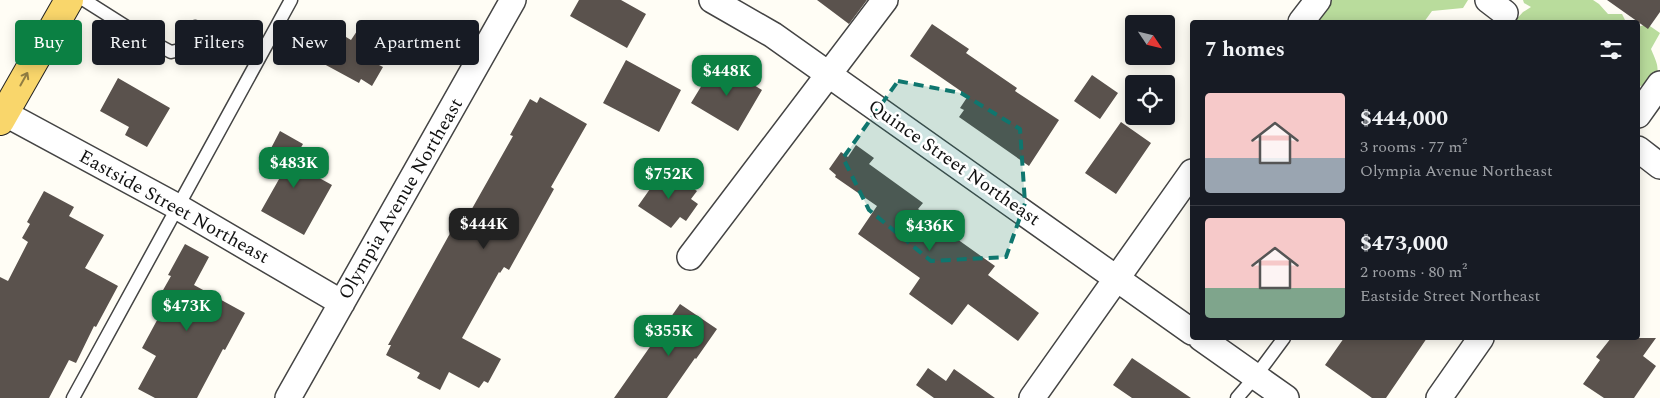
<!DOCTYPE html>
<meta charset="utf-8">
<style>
:root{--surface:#171b24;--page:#20242c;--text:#f1f3f6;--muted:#9ea1a6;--line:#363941;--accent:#0b8043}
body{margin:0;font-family:Spectral,serif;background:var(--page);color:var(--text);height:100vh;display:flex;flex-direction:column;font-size:19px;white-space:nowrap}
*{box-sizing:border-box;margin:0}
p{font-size:16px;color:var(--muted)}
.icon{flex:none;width:28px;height:28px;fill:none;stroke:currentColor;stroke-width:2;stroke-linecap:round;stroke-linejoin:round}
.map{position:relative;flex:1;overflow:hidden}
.sheet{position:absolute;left:1190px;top:20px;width:450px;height:320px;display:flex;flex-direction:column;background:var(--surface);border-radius:5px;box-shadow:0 2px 12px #0003}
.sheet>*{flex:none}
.banner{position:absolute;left:15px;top:20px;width:475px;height:45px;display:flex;gap:10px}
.needle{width:32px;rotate:125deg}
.fabs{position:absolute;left:1125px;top:15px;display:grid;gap:10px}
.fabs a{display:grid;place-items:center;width:50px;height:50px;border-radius:5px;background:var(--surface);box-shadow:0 2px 12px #0003;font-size:25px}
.price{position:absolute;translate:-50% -42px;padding:0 11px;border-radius:10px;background:var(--accent);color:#fff;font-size:16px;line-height:32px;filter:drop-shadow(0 1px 2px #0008)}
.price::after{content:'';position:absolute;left:50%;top:30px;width:15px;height:11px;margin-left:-8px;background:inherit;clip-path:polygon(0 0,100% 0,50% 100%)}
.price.active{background:#222;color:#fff}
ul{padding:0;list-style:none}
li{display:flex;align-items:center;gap:15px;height:125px;padding:0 15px}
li+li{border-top:1px solid var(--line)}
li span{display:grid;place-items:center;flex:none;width:140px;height:100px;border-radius:5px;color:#555}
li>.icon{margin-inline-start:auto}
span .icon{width:60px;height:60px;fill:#fffc;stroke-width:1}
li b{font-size:21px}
h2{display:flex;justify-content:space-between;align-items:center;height:60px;padding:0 15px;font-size:21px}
.chip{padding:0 18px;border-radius:5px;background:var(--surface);box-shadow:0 2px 12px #0003;font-size:18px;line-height:45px}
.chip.active{background:var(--accent);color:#fff}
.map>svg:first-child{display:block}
.forest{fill:#b9dc9c}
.building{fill:#5a524d}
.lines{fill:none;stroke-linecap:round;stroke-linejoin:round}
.service-casing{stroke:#444;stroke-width:15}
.minor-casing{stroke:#444;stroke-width:28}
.primary-casing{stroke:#222;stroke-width:30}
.service{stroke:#fff;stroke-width:12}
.minor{stroke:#fff;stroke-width:25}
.primary{stroke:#f9d66b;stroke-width:28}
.oneway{stroke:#917d42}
.marked{fill:#0f766e;fill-opacity:0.2;stroke:#0f766e;stroke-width:4;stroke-dasharray:10 6;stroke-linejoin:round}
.labels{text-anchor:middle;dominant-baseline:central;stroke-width:5;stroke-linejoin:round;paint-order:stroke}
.street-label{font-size:19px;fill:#111;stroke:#fff}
</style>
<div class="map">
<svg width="1660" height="398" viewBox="0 0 1660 398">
<rect width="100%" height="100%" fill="#fffdf5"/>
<!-- forest -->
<path class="forest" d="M1327 0H1468L1463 8 1432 11 1424 22H1312Z
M1523 0H1593L1599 4 1608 14H1622L1626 22H1514L1523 12 1531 7 1524 3Z
M1647 24 1660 33 1651 49C1658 66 1660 67 1654 85L1638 86V27Z"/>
<!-- building -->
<path class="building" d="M579 0H621L646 14 627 48 570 16Z
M817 0H867L849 24Z
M1607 0H1660V12L1648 29Z
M932 24 969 49 966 53 1017 88 1015 91 1059 120 1029 166 959 117 964 110 960 108 968 96 910 56Z
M357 31 389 49 379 65 383 67 372 86 361 79 359 83 324 64 341 34 351 40Z
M626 60 681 90 659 132 603 103Z
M716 62 762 90 738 131 691 103Z
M1092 75 1118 93 1100 119 1074 101Z
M118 78 170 108 147 147 125 135 129 127 100 111Z
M540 97 587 124 551 187 554 189 509 270 504 267 500 273 499 272 462 338 501 359 488 383 484 381 479 388 449 372 440 390 417 378 420 373 386 355 391 345H388L463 210 469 214 513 136 510 135 530 99 537 103Z
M1121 122 1151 143 1116 194 1085 173Z
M280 131 303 144 292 163 332 185 304 235 261 211 287 165 268 154Z
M856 145 874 158 869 164 923 203 918 209 927 215 926 217 995 266 988 275 1039 313 1018 341 968 304 952 325 909 294 920 278 858 234 877 206 835 177 836 175 829 169 841 152 848 157Z
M664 169 697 191 691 199 698 204 686 221 680 217 671 228 638 206Z
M44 191 74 207 69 216 104 235 85 268 118 286 96 327 94 326 76 363 69 360 49 398H0V277L8 281 28 242 22 238 30 224 27 222Z
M185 244 209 257 194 285 245 313 225 350 223 349 197 398H155L138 389 156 356 142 348 162 311 154 306 171 276 168 275Z
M680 304 717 329 696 359 695 358 667 398H614Z
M1344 338H1427L1386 398H1372L1325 365Z
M1611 338H1656L1643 356 1656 366 1634 398H1604L1583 384 1600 360 1596 357Z
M1132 358 1191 398H1132L1113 385Z
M928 368 946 381 954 369 995 398H934L916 385Z"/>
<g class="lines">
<!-- service casing -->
<g class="service-casing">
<path id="service" d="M84 0 141 36 171 52 184 49 195 27
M73 398 291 0
M1237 398 1255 377 1284 338"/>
</g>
<!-- minor casing -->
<g class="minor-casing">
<path id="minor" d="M712 0 773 35 1192 332
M1488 0 1505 13
M1301 22 1318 0
M4 113 178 207 342 303
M1638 115 1660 84
M1638 149 1660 166
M690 257 885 0
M1201 338 1286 398
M288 398 513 0
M1032 398 1192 172
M1439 398 1481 338"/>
</g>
<!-- primary casing -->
<g class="primary-casing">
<path id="primary" d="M0 121 69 0"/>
</g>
<!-- service -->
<use href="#service" class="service"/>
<!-- minor -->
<use href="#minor" class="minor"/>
<!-- primary -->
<use href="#primary" class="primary"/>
</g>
<!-- one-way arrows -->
<defs><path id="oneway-shaft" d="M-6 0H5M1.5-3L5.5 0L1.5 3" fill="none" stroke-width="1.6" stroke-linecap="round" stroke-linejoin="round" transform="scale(1.25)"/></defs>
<use class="oneway" href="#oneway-shaft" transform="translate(24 79) rotate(-61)"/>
<!-- marked area -->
<path class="marked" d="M898 81 961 93 1020 129 1025 203 1006 257 931 261 869 210 843 158Z"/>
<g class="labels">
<!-- street labels -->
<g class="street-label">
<text transform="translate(954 163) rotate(35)">Quince Street Northeast</text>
<text transform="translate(401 199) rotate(-60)">Olympia Avenue Northeast</text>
<text transform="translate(174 207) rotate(29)">Eastside Street Northeast</text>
</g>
</g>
</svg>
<div class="fabs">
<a><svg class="needle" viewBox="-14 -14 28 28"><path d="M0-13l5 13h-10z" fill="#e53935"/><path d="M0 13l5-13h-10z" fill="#9ea1a6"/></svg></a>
<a><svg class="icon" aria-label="locate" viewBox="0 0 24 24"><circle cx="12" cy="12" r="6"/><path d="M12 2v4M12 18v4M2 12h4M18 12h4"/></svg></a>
</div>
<b class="price" style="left:727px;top:97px">$448K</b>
<b class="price" style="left:294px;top:189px">$483K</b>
<b class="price" style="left:669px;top:200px">$752K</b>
<b class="price active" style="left:484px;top:250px">$444K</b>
<b class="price" style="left:930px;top:252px">$436K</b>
<b class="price" style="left:187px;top:332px">$473K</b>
<b class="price" style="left:669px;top:357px">$355K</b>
<div class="banner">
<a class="chip active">Buy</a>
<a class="chip">Rent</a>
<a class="chip">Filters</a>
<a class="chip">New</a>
<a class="chip">Apartment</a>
</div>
<section class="sheet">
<h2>7 homes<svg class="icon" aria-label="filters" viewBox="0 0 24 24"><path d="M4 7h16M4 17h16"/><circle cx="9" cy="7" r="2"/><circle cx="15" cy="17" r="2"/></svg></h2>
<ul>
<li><span style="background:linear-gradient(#f6c9c9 65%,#9aa5b1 0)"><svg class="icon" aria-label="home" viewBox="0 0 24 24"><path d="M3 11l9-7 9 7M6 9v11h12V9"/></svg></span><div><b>$444,000</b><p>3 rooms · 77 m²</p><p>Olympia Avenue Northeast</p></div></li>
<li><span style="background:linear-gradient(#f6c9c9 70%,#7fa58c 0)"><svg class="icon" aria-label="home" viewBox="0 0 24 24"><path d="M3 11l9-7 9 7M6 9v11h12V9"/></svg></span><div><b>$473,000</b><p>2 rooms · 80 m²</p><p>Eastside Street Northeast</p></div></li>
</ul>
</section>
</div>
